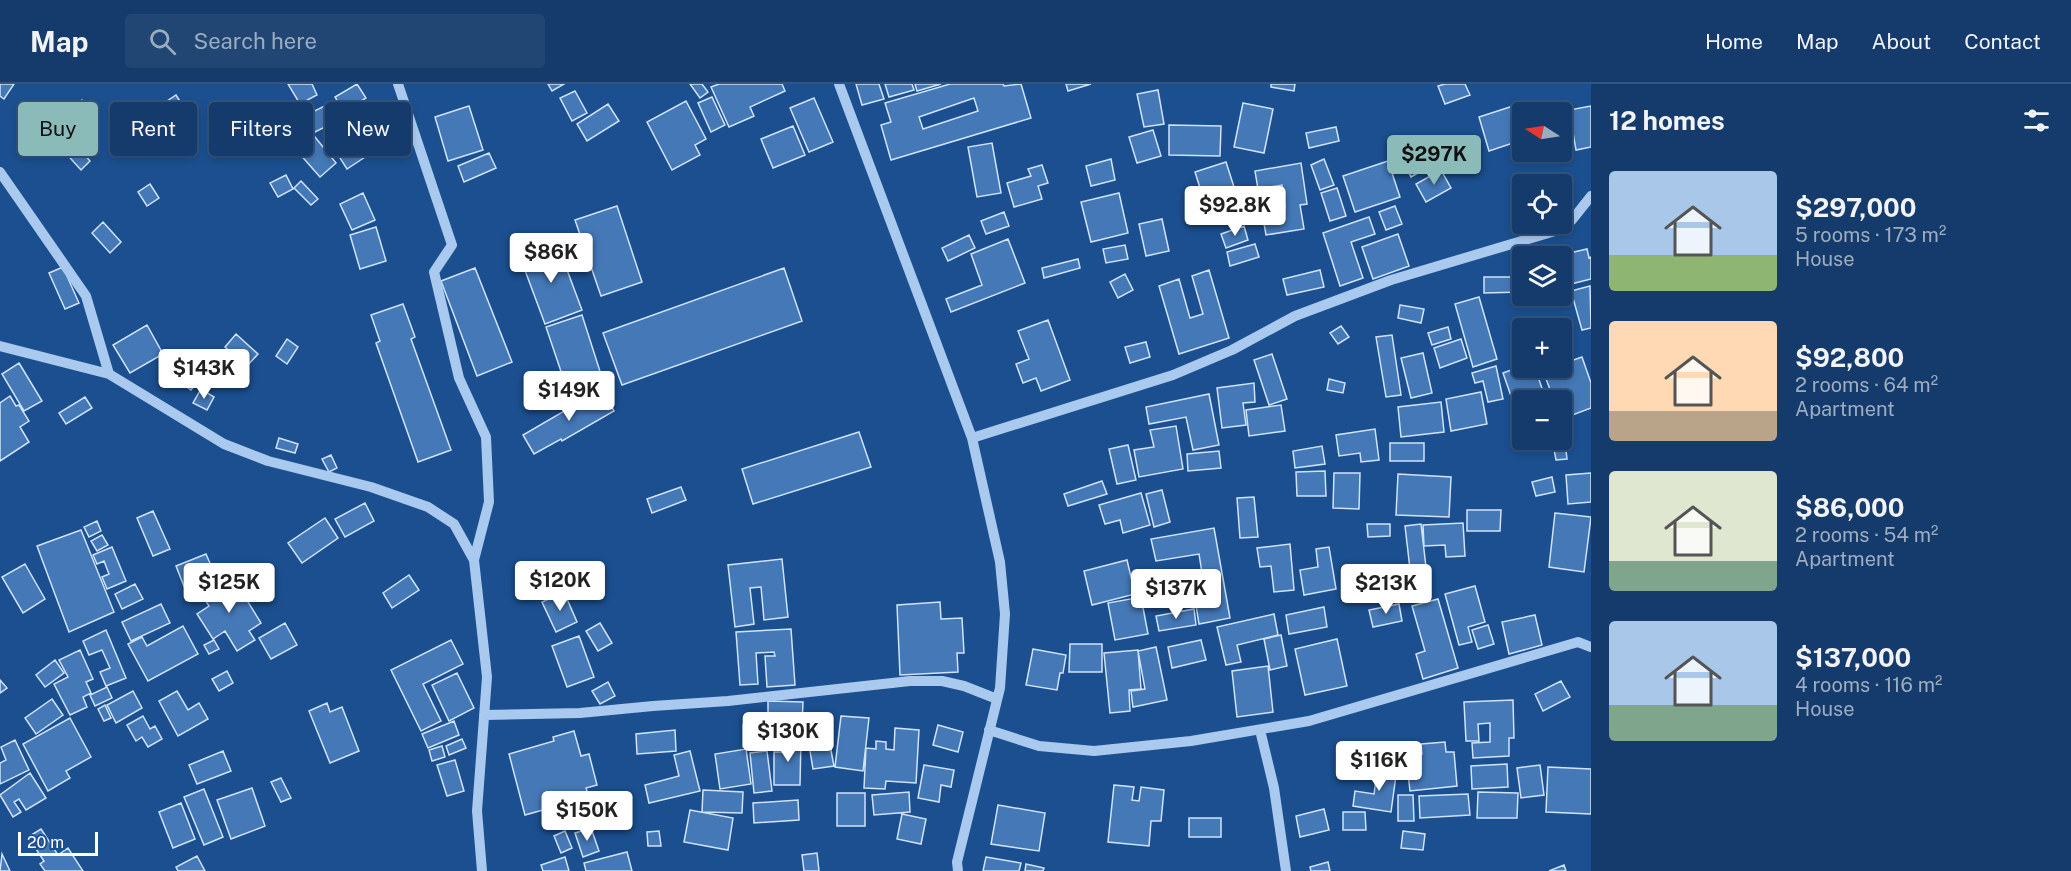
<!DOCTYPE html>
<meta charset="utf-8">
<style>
:root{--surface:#143b6b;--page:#214673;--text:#f1f3f6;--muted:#9dadc1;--line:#33557e;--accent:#8bbbb9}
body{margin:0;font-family:"Public Sans",sans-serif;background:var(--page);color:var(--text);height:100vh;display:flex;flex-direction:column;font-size:22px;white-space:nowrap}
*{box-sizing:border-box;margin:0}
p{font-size:20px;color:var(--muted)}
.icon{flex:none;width:33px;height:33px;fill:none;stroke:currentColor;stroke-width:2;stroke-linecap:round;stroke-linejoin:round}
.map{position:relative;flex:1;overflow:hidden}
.side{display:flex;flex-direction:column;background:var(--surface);width:480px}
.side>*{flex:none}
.guide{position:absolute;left:18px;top:18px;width:570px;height:54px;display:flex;gap:12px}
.needle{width:39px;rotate:282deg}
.buttons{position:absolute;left:1512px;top:18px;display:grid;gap:12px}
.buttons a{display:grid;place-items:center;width:60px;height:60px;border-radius:6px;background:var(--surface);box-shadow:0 3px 9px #0003,0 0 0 2px var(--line);font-size:30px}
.scale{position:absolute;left:18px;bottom:15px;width:80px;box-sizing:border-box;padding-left:6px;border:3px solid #fff;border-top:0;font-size:16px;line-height:21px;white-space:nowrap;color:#fff;-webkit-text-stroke:4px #1b4f8f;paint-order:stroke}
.price{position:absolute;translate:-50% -51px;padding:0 14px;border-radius:6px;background:#fff;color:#222;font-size:20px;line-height:39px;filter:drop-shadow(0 2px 3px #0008)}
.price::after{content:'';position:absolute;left:50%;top:36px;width:18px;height:14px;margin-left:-9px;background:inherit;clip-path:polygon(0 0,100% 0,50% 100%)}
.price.active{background:var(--accent);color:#111}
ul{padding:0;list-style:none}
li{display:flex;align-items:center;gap:18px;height:150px;padding:0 18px}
li span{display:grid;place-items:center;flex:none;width:168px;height:120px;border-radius:6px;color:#555}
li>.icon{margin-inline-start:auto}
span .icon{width:72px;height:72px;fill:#fffc;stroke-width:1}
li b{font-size:26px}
h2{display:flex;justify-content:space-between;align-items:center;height:72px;padding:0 18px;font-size:26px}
.chip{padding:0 21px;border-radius:6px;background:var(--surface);box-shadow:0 3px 9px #0003,0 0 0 2px var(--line);font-size:21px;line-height:54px}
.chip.active{background:var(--accent);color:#111}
header{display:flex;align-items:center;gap:36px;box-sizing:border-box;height:84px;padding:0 30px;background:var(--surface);border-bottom:2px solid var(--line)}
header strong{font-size:28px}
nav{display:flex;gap:33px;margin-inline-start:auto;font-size:21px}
.search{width:420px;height:54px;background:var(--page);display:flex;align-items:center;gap:15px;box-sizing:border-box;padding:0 21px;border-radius:6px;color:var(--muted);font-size:22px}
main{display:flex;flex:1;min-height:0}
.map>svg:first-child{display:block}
.building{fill:#4478b7;stroke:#cfe3fa;stroke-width:1.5;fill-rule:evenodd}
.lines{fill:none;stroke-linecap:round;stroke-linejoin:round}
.minor{stroke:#a9c9ee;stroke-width:10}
</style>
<header>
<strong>Map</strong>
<div class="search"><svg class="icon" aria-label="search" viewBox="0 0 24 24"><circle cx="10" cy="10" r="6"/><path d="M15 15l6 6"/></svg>Search here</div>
<nav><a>Home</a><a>Map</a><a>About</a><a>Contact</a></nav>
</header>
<main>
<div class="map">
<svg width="1591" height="787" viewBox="0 0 1591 787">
<rect width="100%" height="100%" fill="#1b4f8f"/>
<!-- building -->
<path class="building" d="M0 0H14L4 15 0 12Z
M288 0H312L317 11 300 20Z
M357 0 366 14 344 28 335 13Z
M548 0H564L552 7Z
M690 0H702L708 8 700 14Z
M719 0H782L785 7 750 23 754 32 729 43 711 3Z
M856 0H879L884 15 862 21Z
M885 0H912L914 6 889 13Z
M915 0H941L917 7Z
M950 0H1003L1004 2 1021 0 1031 34 891 76 881 41 891 38 885 19ZM974 14 978 27 923 45 919 33Z
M1066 0H1091L1068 7Z
M1271 0H1295L1294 7 1271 3Z
M1445 0H1465L1470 11 1445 20 1438 2Z
M1158 6 1164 40 1144 43 1137 10Z
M575 7 587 29 572 37 560 14Z
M176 11 183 22 165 34 158 23Z
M712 13 725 41 711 48 698 19Z
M814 14 833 58 809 68 790 24Z
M82 16 88 22 75 38 79 42 62 62 51 52Z
M686 17 706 55 695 61 700 71 672 86 647 38Z
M331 19 339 36 315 48 306 31Z
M1243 19 1273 25 1264 69 1234 63Z
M608 20 619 37 587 57 577 40Z
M469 22 483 66 448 77 435 33Z
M1513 22 1522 56 1489 67 1479 33Z
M1591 22V63L1576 66 1569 26Z
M132 26 143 37 128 51 117 39Z
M1169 41 1221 42 1220 72 1169 71Z
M793 42 805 71 773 84 761 55Z
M353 43 361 55 356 58 365 73 347 85 333 63 345 56 341 51Z
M1336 43 1339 57 1309 64 1306 49Z
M1153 46 1161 72 1137 79 1129 53Z
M315 53 336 79 320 93 298 68Z
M72 56 90 77 81 86 62 65Z
M992 59 1001 109 977 113 968 63Z
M489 69 496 84 464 98 458 82Z
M1111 75 1115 96 1091 102 1086 82Z
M1324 75 1334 101 1320 106 1311 81Z
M1415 76 1420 88 1411 93 1405 81Z
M1388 77 1400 113 1355 128 1343 92Z
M1226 78 1234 103 1217 108 1220 119 1206 123 1195 88Z
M1301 79 1307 120 1300 121 1304 145 1266 151 1262 128 1285 124 1282 101 1258 105 1255 87Z
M1042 81 1048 99 1038 102 1042 115 1014 123 1007 99 1031 92 1028 85Z
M1441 86 1451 104 1426 118 1416 100Z
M286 91 293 105 278 113 270 99Z
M301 97 318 115 311 121 294 104Z
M150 100 159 114 147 122 138 108Z
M1337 104 1346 132 1330 137 1321 109Z
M363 109 375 136 352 146 340 120Z
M1119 109 1128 149 1091 158 1081 118Z
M617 122 642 198 601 212 575 136Z
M1395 122 1402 140 1386 146 1379 128Z
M1004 128 1009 142 986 150 981 137Z
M1369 133 1375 150 1351 158 1363 194 1340 202 1323 149Z
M1162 135 1169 167 1146 172 1139 140Z
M103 138 121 158 110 169 92 149Z
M1244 142 1248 156 1226 164 1221 150Z
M376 143 386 177 360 185 350 151Z
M1398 150 1409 182 1373 195 1362 163Z
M969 151 975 164 948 177 942 164Z
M1008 155 1025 199 951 228 946 215 982 201 971 170Z
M557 159 582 226 545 240 520 173Z
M1255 160 1259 173 1230 182 1227 168Z
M1125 161 1128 175 1106 179 1103 165Z
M1587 165 1589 174 1591 173V195L1571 200 1565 170Z
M1078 175 1080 184 1044 194 1042 184Z
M63 183 79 219 65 225 49 189Z
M475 184 512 278 477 292 441 197Z
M784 184 802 237 622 301 603 249Z
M1209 186 1229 254 1179 270 1159 202 1179 195 1190 234 1203 230 1192 192Z
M1320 186 1324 203 1287 211 1283 195Z
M1125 190 1133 206 1118 214 1110 198Z
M1484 193H1522V208L1484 209Z
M1590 202 1591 244 1582 246 1571 207Z
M1479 213 1497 275 1473 283 1455 220Z
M403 220 415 253 411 255 451 366 418 378 376 259 380 257 371 231Z
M1400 221 1424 225 1421 239 1398 234Z
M582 231 605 303 570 314 546 243Z
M1048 236 1070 296 1041 307 1036 294 1023 299 1016 280 1029 275 1018 247Z
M147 241 163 270 130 289 113 261Z
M1341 242 1349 253 1338 260 1330 249Z
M1448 243 1451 255 1432 261 1428 249Z
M236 250 258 270 246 283 225 263Z
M1392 251 1401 311 1386 313 1376 253Z
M287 255 298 263 287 280 276 272Z
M1461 255 1467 274 1440 284 1434 264Z
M1146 258 1150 273 1130 279 1125 263Z
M177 268 193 280 195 278 206 286 191 306 180 298 182 295 166 283Z
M1423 269 1432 309 1411 314 1401 274Z
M1272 270 1287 315 1269 321 1254 276Z
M1582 273 1591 299V324L1562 335V316H1554L1543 287 1553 284H1562V280Z
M19 279 42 317 24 327 2 290Z
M1496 282 1503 315 1488 318 1483 297 1475 299 1472 289Z
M1522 282 1535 284 1546 316H1522V337L1520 338 1503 289Z
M1329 295 1345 299 1343 309 1327 306Z
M1254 299 1255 318 1243 319 1246 341 1222 344 1217 304Z
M201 305 214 313 207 326 193 319Z
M602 305 614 327 562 357 561 355 534 370 523 351Z
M1481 308 1487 340 1451 347 1446 315Z
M1209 310 1219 361 1193 366 1186 333 1149 340 1146 323Z
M10 312 16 322 19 321 29 337 20 343 29 358 0 377V319Z
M85 313 92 324 66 340 59 329Z
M1441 318 1444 348 1401 353 1398 323Z
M1281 321 1285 347 1249 352 1246 326Z
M1176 342 1183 385 1139 393 1134 366 1154 363 1150 346Z
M1375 345 1379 376 1361 378 1360 369 1339 372 1336 351Z
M859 348 871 383 753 420 742 385Z
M279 354 298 360 295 369 276 364Z
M1565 358 1567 375 1556 376 1553 360Z
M1390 359H1424V377H1390Z
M1128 361 1136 396 1117 400 1109 365Z
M1322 362 1325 380 1295 384 1293 367Z
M1219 367 1221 384 1188 387 1187 370Z
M331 371 337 384 329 388 322 375Z
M1325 387 1326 412H1297L1296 388Z
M1334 389H1360L1359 425 1333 424Z
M1591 389V418L1568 420 1566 391Z
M1398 390 1451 393 1449 433 1396 431Z
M1552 393 1555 408 1536 412 1532 398Z
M1102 397 1107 410 1068 422 1064 410Z
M681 403 686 416 652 429 647 415Z
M1162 406 1170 438 1154 443 1146 410Z
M1141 409 1150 441 1123 449 1120 436 1105 440 1099 421Z
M1254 413 1258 453 1240 454 1237 414Z
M365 419 374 437 345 453 335 435Z
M1467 426H1501L1500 447H1467Z
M153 427 170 465 153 472 137 434Z
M1555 429 1591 433 1584 488 1549 483Z
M325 434 338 454 302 479 288 459Z
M97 437 101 447 89 453 84 443Z
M1463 439 1465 472 1446 473 1445 461 1424 462 1423 441Z
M1367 440H1390V452L1368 453Z
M1421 440 1426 483 1410 485 1405 442Z
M1214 444 1230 534 1199 540 1194 509 1205 508 1199 470 1156 477 1151 455Z
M81 446 114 528 69 548 37 462Z
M102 451 108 461 97 467 91 457Z
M1290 460 1294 506 1274 508 1271 482 1260 483 1257 464Z
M112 463 126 497 107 505 102 493 109 490 104 477 97 480 93 471Z
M1329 463 1336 505 1304 511 1300 486 1318 483 1316 465Z
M206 470 215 491 206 494 209 500 187 510 176 482Z
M782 475 788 533 764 536 761 503 750 504 754 540 735 543 728 481Z
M1127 476 1135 510 1092 521 1084 487Z
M25 480 45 515 23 529 2 493Z
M1414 488 1416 511 1371 516 1369 493Z
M409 491 419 506 392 524 383 509Z
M232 492 261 539 249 547 255 556 237 567 225 547 213 555 197 530 209 522 202 511Z
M135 500 143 515 122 525 115 510Z
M1475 502 1485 538 1468 543 1472 558 1459 561 1445 510Z
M564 508 577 538 556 548 542 518Z
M1141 513 1148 550 1115 556 1108 519Z
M1438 515 1458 584 1423 595 1416 570 1425 567 1412 522Z
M940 518 941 535 962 534 964 569H957L958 588 900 591 897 521Z
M161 520 170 539 131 557 122 538Z
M1399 520 1402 537 1373 543 1369 526Z
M1324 523 1327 543 1289 550 1286 531Z
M1194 525 1196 541 1159 547 1156 532Z
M1274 530 1278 551 1237 561 1241 578 1226 581 1217 543Z
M1535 531 1542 561 1509 570 1502 538Z
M285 539 297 561 271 575 259 554Z
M600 539 612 559 598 567 586 547Z
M1488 541 1494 560 1478 565 1472 546Z
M183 542 198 570 148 597 128 560 142 553 147 562Z
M791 545 795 601 767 603 765 572H775L774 568 756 569 758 600 740 601 736 548Z
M106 546 126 594 106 602 100 588 110 584 102 566 89 571 83 557Z
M1281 551 1287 582 1270 586 1264 555Z
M579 552 594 593 567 603 552 562Z
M1337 555 1347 602 1305 611 1295 565Z
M214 556 219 565 209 570 204 561Z
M451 556 463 580 423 600 441 637 421 647 391 586Z
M1201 556 1206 576 1172 584 1168 563Z
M1070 560H1102V588H1069Z
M1156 563 1167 616 1133 623 1131 607 1145 605 1138 567Z
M1033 565 1066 571 1063 589H1060L1057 606 1026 601Z
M80 566 93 595 86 598 91 609 83 613 87 623 70 631 54 600 68 593 59 576Z
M1138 566 1141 605 1129 606 1130 627 1110 629 1104 569Z
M55 576 64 589 45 603 36 591Z
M1268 582 1273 628 1237 633 1232 587Z
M227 587 233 599 219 607 212 595Z
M457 589 474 624 449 637 432 601Z
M0 596 7 604 0 609Z
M1561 597 1570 613 1543 627 1535 610Z
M608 598 615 612 600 620 592 607Z
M107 603 112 614 95 622 90 611Z
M133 607 142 624 116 639 107 621Z
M177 607 188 626 199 619 208 635 178 652 159 617Z
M52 615 63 631 36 650 25 634Z
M1513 616 1514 654H1509V672L1473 674 1472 659 1490 658V639L1478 640 1479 657H1466L1464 618Z
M768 617 803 618 802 644 782 643 783 633 768 632Z
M327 619 330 628 342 623 359 667 330 679 309 627Z
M105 621 111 634 104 637 98 625Z
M143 632 150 645 155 642 162 655 148 663 142 653 136 657 127 641Z
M841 632 869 634 863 687 835 683Z
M70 634 91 673 66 687 70 694 48 707 23 660Z
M454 637 459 651 428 664 422 650Z
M774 640 775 662 743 663V641Z
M938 641 963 648 958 668 933 661Z
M895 644 919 646 916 699 886 697 885 705 864 704 866 664 876 665V657L886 658V665L894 666Z
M675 646 676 667 637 670 636 650Z
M574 647 581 672 589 670 597 701 586 704 589 713 525 731 509 670 554 657 553 653Z
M828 651 834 682 813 685 808 655Z
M783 653 801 654 800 701H774V668H783Z
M462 655 466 664 449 671 446 662Z
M15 656 29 686 0 700V679L6 676 1 663Z
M1445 658 1446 668H1454L1457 702 1410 707 1406 672 1422 670 1421 660Z
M442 662 445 673 432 677 429 666Z
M746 665 751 700 720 705 715 670Z
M223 667 231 687 197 700 189 681Z
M690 667 700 707 649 719 645 701 679 692 674 671Z
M767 667 772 707 754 709 750 669Z
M455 676 464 707 447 712 437 681Z
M1507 680 1508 703 1472 705 1471 682Z
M924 681 954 686 951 703 941 701 939 718 918 714Z
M1540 681 1544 711 1521 714 1517 684Z
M1378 682 1397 684 1391 728 1353 722 1355 707 1374 710Z
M1548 683 1591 685V730L1546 728Z
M30 689 46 714 26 726 19 715 14 718 21 728 13 733 0 711Z
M281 694 291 714 281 718 271 698Z
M1114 701 1134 703 1132 716 1139 717 1141 703 1164 706 1161 737H1151L1149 762 1108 758Z
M252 704 265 742 231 755 217 716Z
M204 705 223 753 204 761 184 713Z
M703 706 743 708 742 729 702 728Z
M909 708 910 728 874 731 872 711Z
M1478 708 1518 709 1517 734H1477Z
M837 709H865V742H837Z
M1468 710 1470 731 1420 734 1419 712Z
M1398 711H1413L1414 737H1398Z
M798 716 799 736 754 739 753 719Z
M181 719 195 755 173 764 159 728Z
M998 721 1045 729 1039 767 991 760Z
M1324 725 1329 746 1300 753 1296 732Z
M690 726 733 734 728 766 684 758Z
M1343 728H1365L1366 746H1343Z
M902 730 926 735 921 760 897 755Z
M1189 734H1221V753H1189Z
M591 744 599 767 583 773 575 749Z
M41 745 58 771 68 764 83 787H45L40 780 44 777 28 753Z
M565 747 572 764 561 769 554 752Z
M659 747 661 762H648L647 748Z
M1403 747 1425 750 1423 766 1401 764Z
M627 768 632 787H586L584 779Z
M817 769 819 787H804L802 771Z
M2 770 10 787H0Z
M197 772 205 787H178L176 783Z
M565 773 569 787H543L541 781Z
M986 773 1021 779 1019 787H983Z
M1328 778 1330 787H1311L1310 783Z
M1026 780 1044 784 1043 787H1025Z
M1564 781 1566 787H1549Z"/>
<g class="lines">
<!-- minor -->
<path class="minor" d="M398 0 452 161 434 188 459 294 486 353 489 418 474 476
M839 0 972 354 1000 478 1005 530 1000 604 957 778 958 787
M0 88 86 212 109 290 224 360 268 377 371 403 428 423 454 440 474 476 487 593 477 727 482 787
M0 262 109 290
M972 354 1173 291 1232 266 1295 232 1391 196 1555 147 1572 136 1591 112
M484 631 580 629 653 622 728 617 910 597H942L964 602 997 615
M989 646 1039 662 1094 667 1191 657 1309 637 1578 558 1591 563
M1260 646 1274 704 1286 787"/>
</g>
</svg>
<div class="buttons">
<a><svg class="needle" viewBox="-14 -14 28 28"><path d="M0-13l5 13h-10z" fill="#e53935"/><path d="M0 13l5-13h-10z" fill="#9dadc1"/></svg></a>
<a><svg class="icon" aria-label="locate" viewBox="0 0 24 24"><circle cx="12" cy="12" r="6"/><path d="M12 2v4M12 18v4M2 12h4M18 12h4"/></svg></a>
<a><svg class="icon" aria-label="layers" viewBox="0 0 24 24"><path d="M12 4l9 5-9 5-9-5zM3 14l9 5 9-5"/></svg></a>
<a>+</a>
<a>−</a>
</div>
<div class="scale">20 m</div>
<b class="price active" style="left:1434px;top:102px">$297K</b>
<b class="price" style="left:1235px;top:153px">$92.8K</b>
<b class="price" style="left:551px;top:200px">$86K</b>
<b class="price" style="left:204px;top:316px">$143K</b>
<b class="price" style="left:569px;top:338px">$149K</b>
<b class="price" style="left:560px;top:528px">$120K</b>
<b class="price" style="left:229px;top:530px">$125K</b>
<b class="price" style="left:1386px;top:531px">$213K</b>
<b class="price" style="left:1176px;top:536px">$137K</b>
<b class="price" style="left:788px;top:679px">$130K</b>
<b class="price" style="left:1379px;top:708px">$116K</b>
<b class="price" style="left:587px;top:758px">$150K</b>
<div class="guide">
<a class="chip active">Buy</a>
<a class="chip">Rent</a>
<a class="chip">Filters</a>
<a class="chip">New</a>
</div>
</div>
<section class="side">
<h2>12 homes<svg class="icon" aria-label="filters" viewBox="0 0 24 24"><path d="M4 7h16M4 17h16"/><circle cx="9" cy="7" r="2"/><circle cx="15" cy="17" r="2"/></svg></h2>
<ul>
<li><span style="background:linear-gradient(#a9c7e8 70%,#8fb573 0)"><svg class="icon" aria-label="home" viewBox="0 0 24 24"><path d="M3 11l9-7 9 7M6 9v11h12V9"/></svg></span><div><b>$297,000</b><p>5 rooms · 173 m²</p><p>House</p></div></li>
<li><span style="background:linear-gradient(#ffd9b3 75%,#b9a48a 0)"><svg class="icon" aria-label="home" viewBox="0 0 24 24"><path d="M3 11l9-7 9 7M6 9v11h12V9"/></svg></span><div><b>$92,800</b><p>2 rooms · 64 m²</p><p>Apartment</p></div></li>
<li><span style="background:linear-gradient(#dfe7d0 75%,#7fa58c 0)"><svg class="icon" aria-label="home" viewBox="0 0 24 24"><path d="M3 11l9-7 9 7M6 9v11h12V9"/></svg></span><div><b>$86,000</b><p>2 rooms · 54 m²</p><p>Apartment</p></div></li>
<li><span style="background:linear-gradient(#a9c7e8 70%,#7fa58c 0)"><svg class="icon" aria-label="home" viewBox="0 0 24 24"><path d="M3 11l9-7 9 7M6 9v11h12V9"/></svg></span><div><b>$137,000</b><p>4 rooms · 116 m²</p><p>House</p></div></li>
</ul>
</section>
</main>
